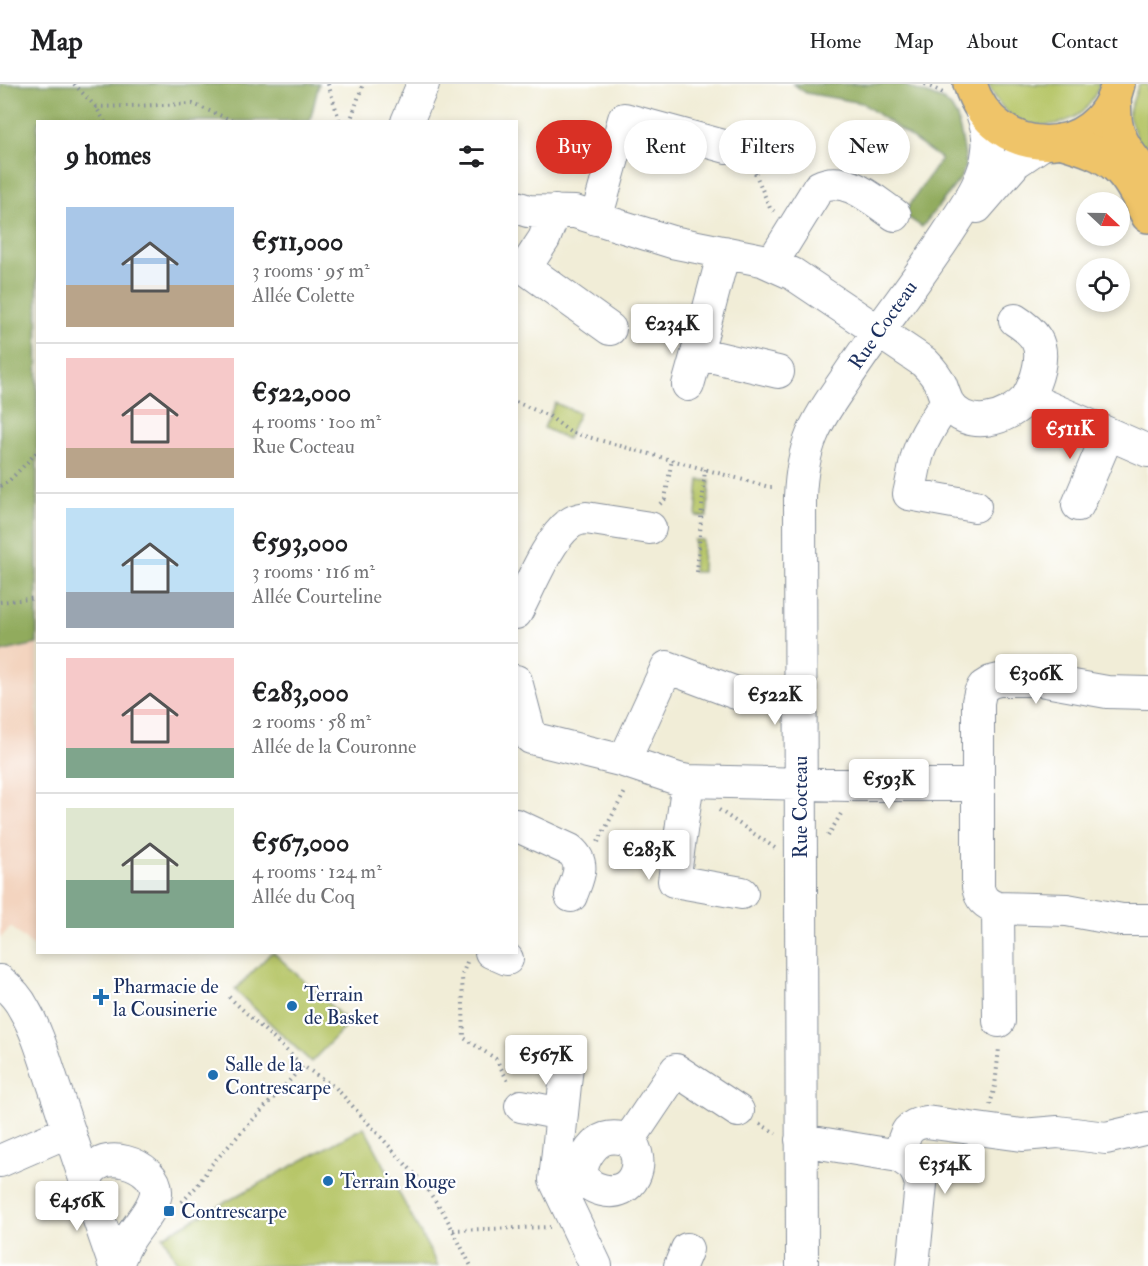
<!DOCTYPE html>
<meta charset="utf-8">
<style>
:root{--surface:#fff;--page:#f6f6f6;--text:#202124;--muted:#757577;--line:#e0e0e0;--accent:#d93025}
body{margin:0;font-family:"IM FELL Double Pica",serif;background:var(--page);color:var(--text);height:100vh;display:flex;flex-direction:column;font-size:22px;white-space:nowrap}
*{box-sizing:border-box;margin:0}
p{font-size:20px;color:var(--muted)}
.icon{flex:none;width:33px;height:33px;fill:none;stroke:currentColor;stroke-width:2;stroke-linecap:round;stroke-linejoin:round}
.map{position:relative;flex:1;overflow:hidden}
.sheet{position:absolute;left:36px;top:36px;width:482px;height:834px;display:flex;flex-direction:column;background:var(--surface);border-radius:0px;box-shadow:0 3px 9px #0003}
.sheet>*{flex:none}
.top-card{position:absolute;left:536px;top:36px;width:522px;height:54px;display:flex;gap:12px}
.needle{width:39px;rotate:112deg}
.buttons{position:absolute;left:1076px;top:108px;display:grid;gap:12px}
.buttons a{display:grid;place-items:center;width:54px;height:54px;border-radius:50%;background:var(--surface);box-shadow:0 3px 9px #0003;font-size:30px}
.price{position:absolute;translate:-50% -51px;padding:0 14px;border-radius:6px;background:#fff;color:#222;font-size:20px;line-height:39px;filter:drop-shadow(0 2px 3px #0008)}
.price::after{content:'';position:absolute;left:50%;top:36px;width:18px;height:14px;margin-left:-9px;background:inherit;clip-path:polygon(0 0,100% 0,50% 100%)}
.price.on{background:var(--accent);color:#fff}
ul{padding:0;list-style:none}
li{display:flex;align-items:center;gap:18px;height:150px;padding:0 30px}
li+li{border-top:2px solid var(--line)}
li span{display:grid;place-items:center;flex:none;width:168px;height:120px;border-radius:0px;color:#555}
li>.icon{margin-inline-start:auto}
span .icon{width:72px;height:72px;fill:#fffc;stroke-width:1}
li b{font-size:26px}
h2{display:flex;justify-content:space-between;align-items:center;height:72px;padding:0 30px;font-size:26px}
.tag{padding:0 21px;border-radius:27px;background:var(--surface);box-shadow:0 3px 9px #0003;font-size:21px;line-height:54px}
.tag.on{background:var(--accent);color:#fff}
header{display:flex;align-items:center;gap:36px;box-sizing:border-box;height:84px;padding:0 30px;background:var(--surface);border-bottom:2px solid var(--line)}
header strong{font-size:28px}
nav{display:flex;gap:33px;margin-inline-start:auto;font-size:21px}
.map>svg:first-child{display:block}
.built{fill:#f3d4bf}
.green{fill:#b7c669;stroke:#697a64;stroke-width:1.5}
.forest{fill:#91ab5d;stroke:#566d5e;stroke-width:1.5}
.lines{fill:none;stroke-linecap:round;stroke-linejoin:round}
.minor-casing{stroke:#868e9a;stroke-width:34}
.major-casing{stroke:#868e9a;stroke-width:36}
.highway-casing{stroke:#868e9a;stroke-width:36}
.path{stroke:#868e9a;stroke-width:4;stroke-dasharray:1.5 4.5;stroke-linecap:butt}
.minor{stroke:#fff;stroke-width:32}
.major{stroke:#efc469;stroke-width:33}
.highway{stroke:#efc469;stroke-width:33}
.poi-dot{fill:#1f6fb2;stroke:#fff;stroke-width:2}
.labels{text-anchor:middle;dominant-baseline:central;stroke-width:4.5;stroke-linejoin:round;paint-order:stroke}
.street-label{font-size:20px;fill:#1b2f5e;stroke:#fff}
.poi-label{font-size:20px;fill:#1b2f5e;stroke:#fff;text-anchor:start}
</style>
<header>
<strong>Map</strong>
<nav><a>Home</a><a>Map</a><a>About</a><a>Contact</a></nav>
</header>
<div class="map">
<svg width="1148" height="1182" viewBox="0 0 1148 1182">
<rect width="100%" height="100%" fill="#fff"/>
<filter id="ink" filterUnits="userSpaceOnUse"><feTurbulence type="fractalNoise" baseFrequency=".0167" numOctaves="2"/><feDisplacementMap in="SourceGraphic" scale="12" xChannelSelector="R" yChannelSelector="G"/><feConvolveMatrix kernelMatrix="1 2 1 2 8 2 1 2 1" color-interpolation-filters="sRGB"/></filter>
<filter id="wash" filterUnits="userSpaceOnUse"><feTurbulence type="fractalNoise" baseFrequency=".008" numOctaves="4" result="noise"/><feDisplacementMap in="SourceGraphic" scale="24" xChannelSelector="R" yChannelSelector="G"/><feGaussianBlur stdDeviation="1.35" result="paint"/><feColorMatrix in="noise" values="0 0 0 0 0 0 0 0 0 0 0 0 0 0 0 0 0 1.4 0 .05"/><feComposite in="paint" operator="in"/></filter>
<g filter="url(#wash)">
<rect width="100%" height="100%" fill="#f1edd7"/>
<!-- built -->
<path class="built" d="M37 560 38 791 36 793 38 795V863L36 865 11 843 0 854V568Z"/>
<!-- green -->
<path class="green" d="M988 0H1100C1096 9 1093 17 1086 24 1067 44 1031 47 1009 30 999 22 994 11 988 0Z
M1139 0H1148V72L1140 63 1128 30Z
M555 319 579 329 567 355 544 344Z
M699 396 710 397 707 433 696 432Z
M694 456H703L702 488H693Z
M271 869H274L349 939 311 978 235 906Z
M364 1043 438 1182H179L163 1152Z"/>
<!-- forest -->
<path class="forest" d="M0 0H319L310 37 38 38 37 560 0 568Z
M793 0H901L943 16 951 23 957 33 962 55 965 72V83L960 95 922 143 903 130 941 75 862 19 806 9Z"/>
</g>
<g filter="url(#ink)">
<g class="lines">
<!-- minor casing -->
<g class="minor-casing">
<path id="minor" d="M407 38 423 0
M516 123 528 127 575 128 672 158 762 176 793 190 924 278C931 285 937 292 941 301 943 307 945 313 948 319 967 348 1008 336 1027 314L1148 367
M977 123 1016 78 1044 59
M555 127 544 155 525 184 610 245
M596 135 624 35 727 63
M724 168 697 269 778 288
M772 179 819 103C845 89 874 117 895 131
M1015 236C1023 241 1031 247 1036 255 1046 271 1036 299 1027 314
M688 301 697 269
M947 317C936 335 923 352 917 373 914 385 912 398 909 410L975 422
M1078 421 1108 350
M516 529C529 505 548 456 569 440 574 436 579 435 586 434L650 444
M516 597 531 654 624 677 678 695 688 697 849 701H978
M1148 609 1107 608 1040 596H999L991 598 983 603 980 609 978 618V803C980 815 987 821 998 824L1067 826 1122 836H1148
M624 677 667 583 736 609
M688 697 674 797 742 809
M516 741 570 766C587 780 577 795 571 812
M998 824 999 937
M491 868 507 875
M0 897C10 905 18 913 24 925 39 950 47 983 57 1011 76 1068 95 1125 115 1182
M568 972 555 1096 596 1182
M521 1022 562 1030
M801 1056 899 1072 913 1082 918 1091 921 1100 913 1182
M899 1072C905 1053 904 1041 926 1038L1022 1051 1058 1048 1106 1054 1148 1044
M0 1077 69 1047
M581 1088C583 1091 586 1097 589 1100 593 1103 598 1105 602 1106 633 1114 648 1078 629 1056
M85 1097C97 1059 158 1080 156 1109 154 1125 136 1143 128 1157 123 1165 120 1174 116 1182
M559 1103C566 1099 578 1093 581 1086 583 1083 583 1080 584 1077 594 1056 607 1049 629 1056L676 986 738 1027
M680 1182 687 1165
M802 1182 800 413C801 392 804 370 812 351 820 331 833 314 845 296 879 244 918 196 952 143 967 120 986 94 988 66 990 52 986 39 981 26"/>
</g>
<!-- major casing -->
<g class="major-casing">
<path id="major" d="M970 0C994 78 1099 78 1118 0"/>
</g>
<!-- highway casing -->
<g class="highway-casing">
<path id="highway" d="M1114 12C1115 22 1114 32 1116 41 1120 61 1135 78 1148 93
M1060 57C1080 63 1102 69 1117 83 1131 96 1139 115 1148 132"/>
</g>
<!-- path -->
<path class="path" d="M74 0 96 23 105 38
M328 0 340 38
M925 0 943 9
M96 23 193 20 236 38
M350 38 363 0
M748 80 753 84 770 124 774 127
M516 318 549 332 570 348 769 403H774
M0 402 8 398 38 367
M660 420 665 415 672 375
M697 488 705 385
M0 518 38 514
M719 726 775 764
M828 752 842 728
M598 758 626 706
M467 878 462 891 464 954 496 975 509 999
M229 913 303 982
M990 1021 995 1002 999 964
M760 1040 776 1049
M182 1118 197 1102 211 1081 303 982 336 1004 422 1098 444 1129 471 1182
M453 1146 550 1143"/>
<!-- minor -->
<use href="#minor" class="minor"/>
<!-- major -->
<use href="#major" class="major"/>
<!-- highway -->
<use href="#highway" class="highway"/>
</g>
</g>
<!-- markers -->
<g class="poi-dot">
<path d="M98 904h6v6h6v6h-6v6h-6v-6h-6v-6h6z"/>
<circle cx="292" cy="922" r="6"/>
<circle cx="213" cy="991" r="6"/>
<circle cx="328" cy="1097" r="6"/>
<rect x="163" y="1121" width="12" height="12" rx="3"/>
</g>
<g class="labels">
<!-- street labels -->
<g class="street-label">
<text transform="translate(883 241) rotate(-55)">Rue Cocteau</text>
<text transform="translate(800 723) rotate(-90)">Rue Cocteau</text>
</g>
<!-- poi labels -->
<g class="poi-label">
<text x="113" y="902">Pharmacie de<tspan x="113" dy="23">la Cousinerie</tspan></text>
<text x="304" y="910">Terrain<tspan x="304" dy="23">de Basket</tspan></text>
<text x="225" y="980">Salle de la<tspan x="225" dy="23">Contrescarpe</tspan></text>
<text x="340" y="1097">Terrain Rouge</text>
<text x="181" y="1127">Contrescarpe</text>
</g>
</g>
</svg>
<div class="buttons">
<a><svg class="needle" viewBox="-14 -14 28 28"><path d="M0-13l5 13h-10z" fill="#e53935"/><path d="M0 13l5-13h-10z" fill="#757577"/></svg></a>
<a><svg class="icon" aria-label="locate" viewBox="0 0 24 24"><circle cx="12" cy="12" r="6"/><path d="M12 2v4M12 18v4M2 12h4M18 12h4"/></svg></a>
</div>
<b class="price" style="left:672px;top:271px">€234K</b>
<b class="price on" style="left:1070px;top:376px">€511K</b>
<b class="price" style="left:1036px;top:621px">€306K</b>
<b class="price" style="left:775px;top:642px">€522K</b>
<b class="price" style="left:889px;top:726px">€593K</b>
<b class="price" style="left:649px;top:797px">€283K</b>
<b class="price" style="left:546px;top:1002px">€567K</b>
<b class="price" style="left:945px;top:1111px">€354K</b>
<b class="price" style="left:77px;top:1148px">€456K</b>
<div class="top-card">
<a class="tag on">Buy</a>
<a class="tag">Rent</a>
<a class="tag">Filters</a>
<a class="tag">New</a>
</div>
<section class="sheet">
<h2>9 homes<svg class="icon" aria-label="filters" viewBox="0 0 24 24"><path d="M4 7h16M4 17h16"/><circle cx="9" cy="7" r="2"/><circle cx="15" cy="17" r="2"/></svg></h2>
<ul>
<li><span style="background:linear-gradient(#a9c7e8 65%,#b9a48a 0)"><svg class="icon" aria-label="home" viewBox="0 0 24 24"><path d="M3 11l9-7 9 7M6 9v11h12V9"/></svg></span><div><b>€511,000</b><p>3 rooms · 95 m²</p><p>Allée Colette</p></div></li>
<li><span style="background:linear-gradient(#f6c9c9 75%,#b9a48a 0)"><svg class="icon" aria-label="home" viewBox="0 0 24 24"><path d="M3 11l9-7 9 7M6 9v11h12V9"/></svg></span><div><b>€522,000</b><p>4 rooms · 100 m²</p><p>Rue Cocteau</p></div></li>
<li><span style="background:linear-gradient(#bfe0f5 70%,#9aa5b1 0)"><svg class="icon" aria-label="home" viewBox="0 0 24 24"><path d="M3 11l9-7 9 7M6 9v11h12V9"/></svg></span><div><b>€593,000</b><p>3 rooms · 116 m²</p><p>Allée Courteline</p></div></li>
<li><span style="background:linear-gradient(#f6c9c9 75%,#7fa58c 0)"><svg class="icon" aria-label="home" viewBox="0 0 24 24"><path d="M3 11l9-7 9 7M6 9v11h12V9"/></svg></span><div><b>€283,000</b><p>2 rooms · 58 m²</p><p>Allée de la Couronne</p></div></li>
<li><span style="background:linear-gradient(#dfe7d0 60%,#7fa58c 0)"><svg class="icon" aria-label="home" viewBox="0 0 24 24"><path d="M3 11l9-7 9 7M6 9v11h12V9"/></svg></span><div><b>€567,000</b><p>4 rooms · 124 m²</p><p>Allée du Coq</p></div></li>
</ul>
</section>
</div>
